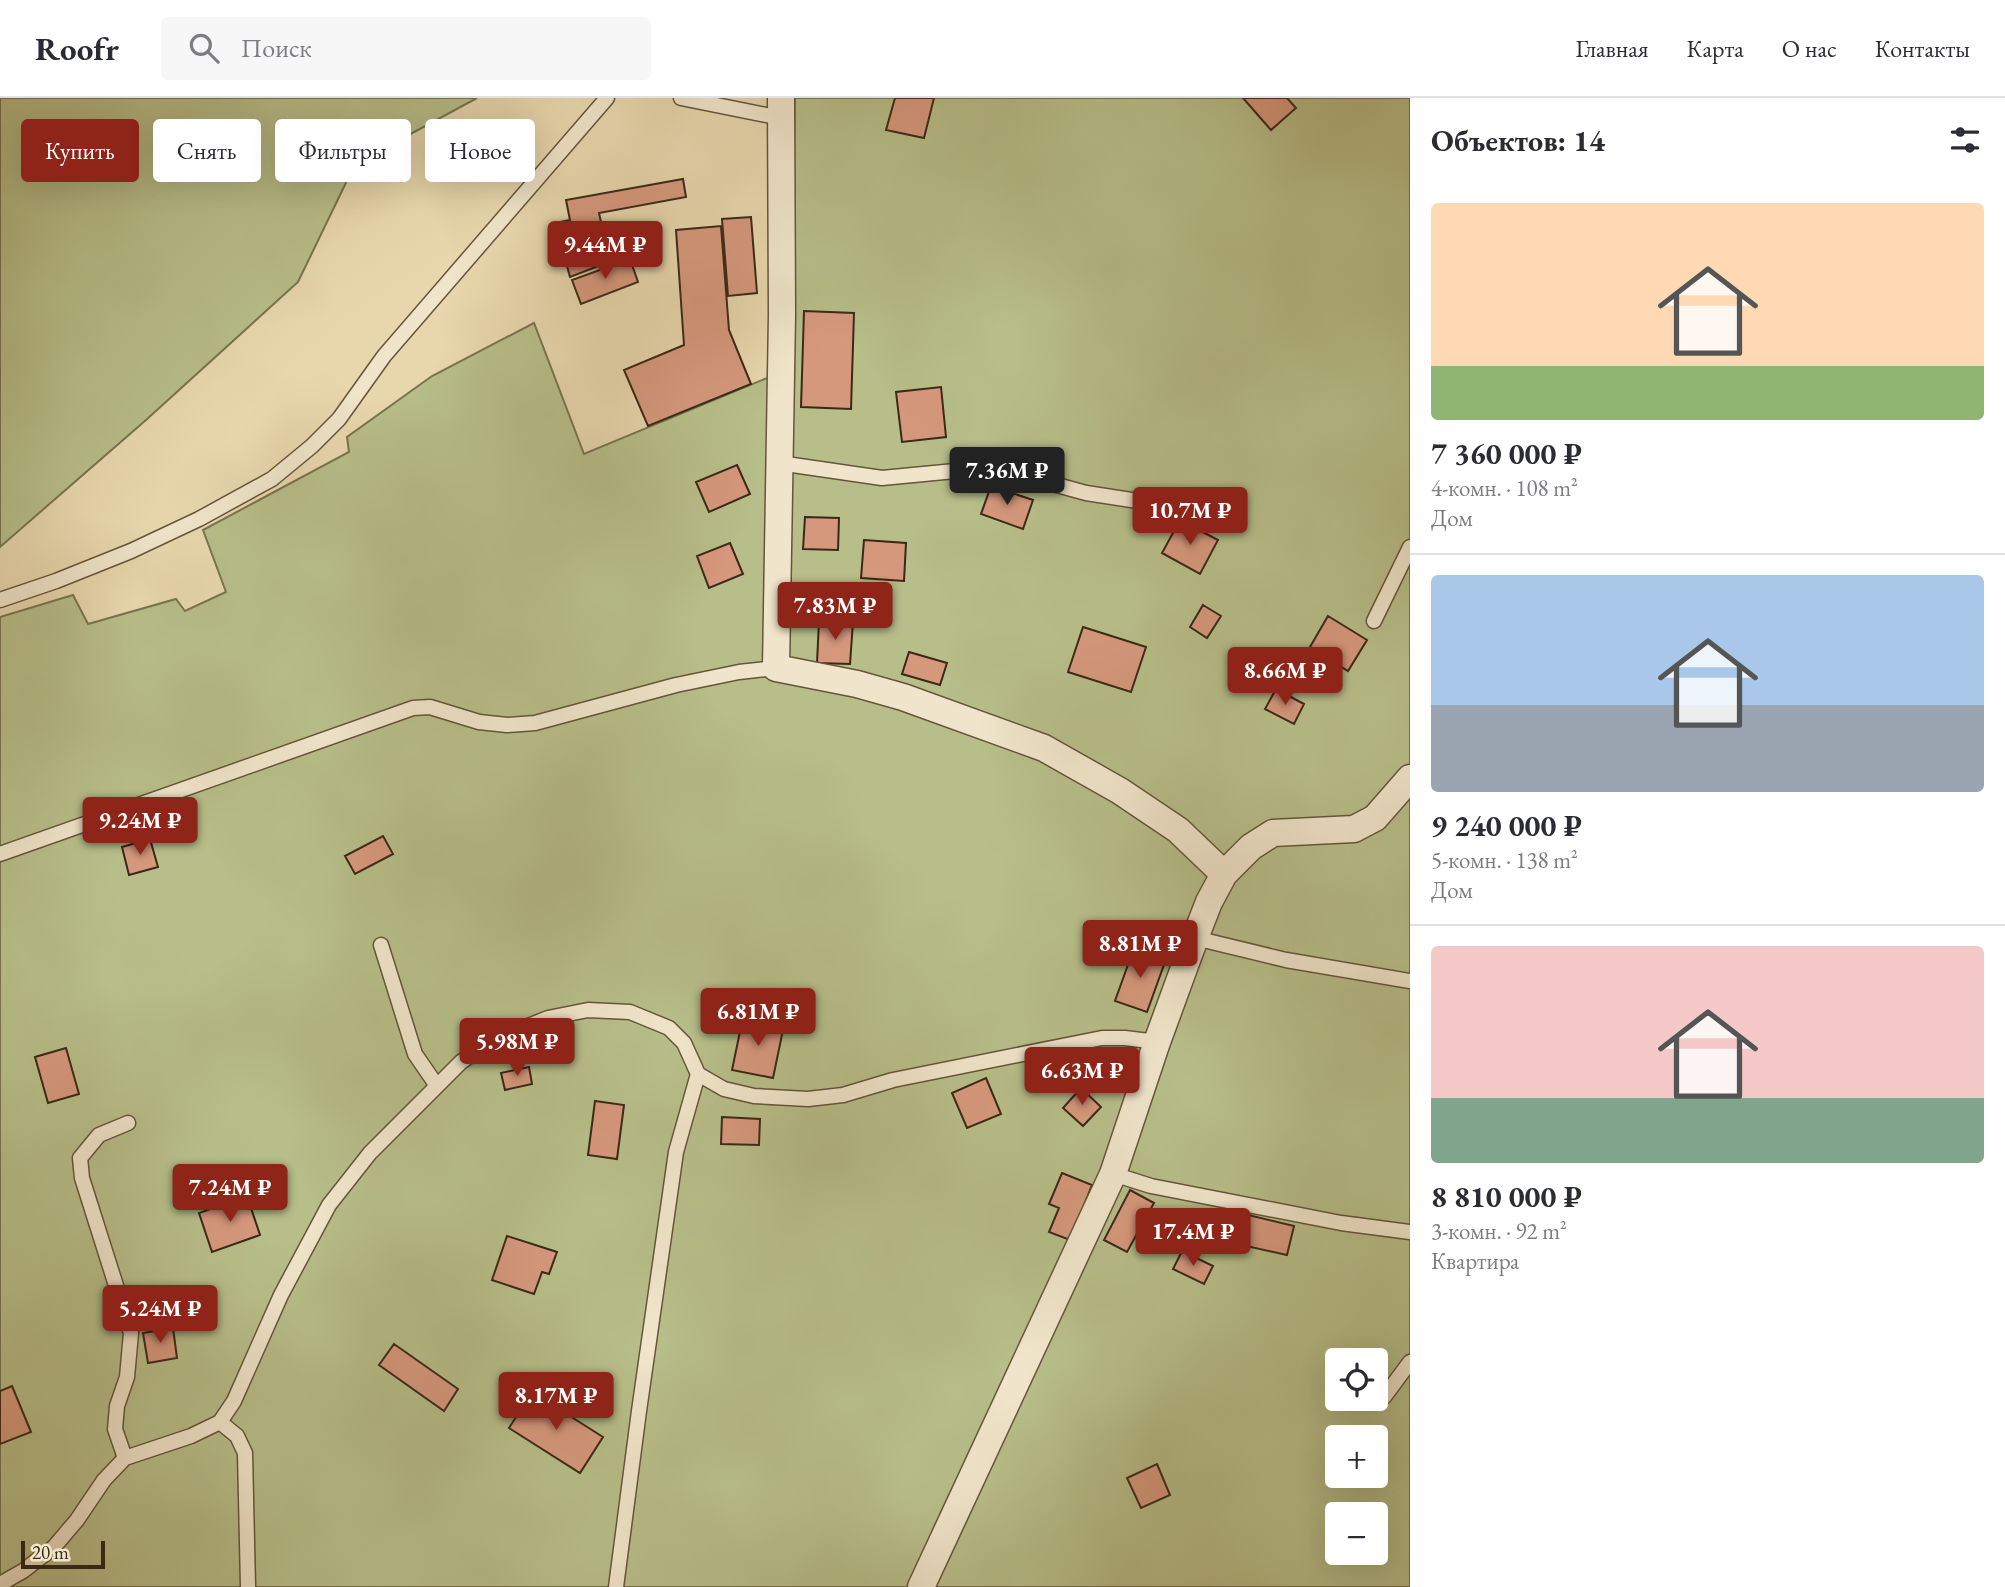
<!DOCTYPE html>
<html lang="ru">
<meta charset="utf-8">
<style>
:root{--surface:#fff;--page:#f7f7f7;--text:#2b2b33;--muted:#7c7c81;--line:#e1e1e2;--accent:#8f2418}
body{margin:0;font-family:"EB Garamond",serif;background:var(--page);color:var(--text);height:100vh;display:flex;flex-direction:column;font-size:26px;white-space:nowrap}
*{box-sizing:border-box;margin:0}
p{font-size:23px;color:var(--muted)}
.icon{flex:none;width:38px;height:38px;fill:none;stroke:currentColor;stroke-width:2;stroke-linecap:round;stroke-linejoin:round}
.map{position:relative;flex:1;overflow:hidden}
.panel{display:flex;flex-direction:column;background:var(--surface);width:595px}
.panel>*{flex:none}
.banner{position:absolute;left:21px;top:21px;width:665px;height:63px;display:flex;gap:14px}
.tools{position:absolute;left:1325px;top:1250px;display:grid;gap:14px}
.tools a{display:grid;place-items:center;width:63px;height:63px;border-radius:7px;background:var(--surface);box-shadow:0 7px 28px #0002;font-size:35px}
.scale{position:absolute;left:21px;bottom:18px;width:84px;box-sizing:border-box;padding-left:7px;border:4px solid #3a2915;border-top:0;font-size:19px;line-height:24px;white-space:nowrap;color:#3a2915;-webkit-text-stroke:5px #f0e5ca;paint-order:stroke}
.price{position:absolute;translate:-50% -60px;padding:0 16px;border-radius:7px;background:var(--accent);color:#fff;font-size:23px;line-height:46px;filter:drop-shadow(0 2px 4px #0008)}
.price::after{content:'';position:absolute;left:50%;top:42px;width:21px;height:16px;margin-left:-10px;background:inherit;clip-path:polygon(0 0,100% 0,50% 100%)}
.price.selected{background:#222;color:#fff}
ul{padding:0;list-style:none}
li{display:grid;align-content:center;gap:14px;height:371px;padding:0 21px}
li+li{border-top:2px solid var(--line)}
li span{display:grid;place-items:center;height:217px;border-radius:7px;color:#555}
li>.icon{margin-inline-start:auto}
span .icon{width:126px;height:126px;fill:#fffc;stroke-width:1}
li b{font-size:30px}
h2{display:flex;justify-content:space-between;align-items:center;height:84px;padding:0 21px;font-size:30px}
.chip{padding:0 24px;border-radius:7px;background:var(--surface);box-shadow:0 7px 28px #0002;font-size:24px;line-height:63px}
.chip.selected{background:var(--accent);color:#fff}
header{display:flex;align-items:center;gap:42px;box-sizing:border-box;height:98px;padding:0 35px;background:var(--surface);border-bottom:2px solid var(--line)}
header strong{font-size:33px}
nav{display:flex;gap:38px;margin-inline-start:auto;font-size:24px}
.search{width:490px;height:63px;background:var(--page);display:flex;align-items:center;gap:18px;box-sizing:border-box;padding:0 24px;border-radius:7px;color:var(--muted);font-size:26px}
main{display:flex;flex:1;min-height:0}
.map>svg:first-child{display:block}
.green{fill:#b7be89;stroke:#78744f;stroke-width:2;fill-rule:evenodd}
.building{fill:#d6987d;stroke:#3a2915;stroke-width:2}
.lines{fill:none;stroke-linecap:round;stroke-linejoin:round}
.lane-casing{stroke:#66543b;stroke-width:17}
.street-casing{stroke:#66543b;stroke-width:29}
.lane{stroke:#f0e5ca;stroke-width:14}
.street{stroke:#f0e5ca;stroke-width:26}
</style>
<header>
<strong>Roofr</strong>
<div class="search"><svg class="icon" aria-label="search" viewBox="0 0 24 24"><circle cx="10" cy="10" r="6"/><path d="M15 15l6 6"/></svg>Поиск</div>
<nav><a>Главная</a><a>Карта</a><a>О нас</a><a>Контакты</a></nav>
</header>
<main>
<div class="map">
<svg width="1410" height="1489" viewBox="0 0 1410 1489">
<rect width="100%" height="100%" fill="#e8d7ad"/>
<filter id="stains"><feTurbulence type="fractalNoise" baseFrequency=".00286" numOctaves="4"/><feColorMatrix values="0 0 0 0 .2 0 0 0 0 .09 0 0 0 0 .02 0 0 0 .5 -.17"/></filter>
<radialGradient id="worn" r=".72"><stop offset=".6" stop-color="#630" stop-opacity="0"/><stop offset="1" stop-color="#630" stop-opacity=".3"/></radialGradient>
<!-- green -->
<path class="green" d="M0 0H477L355 66 298 184 146 322 0 449Z
M795 0H1410V1489H0V519L73 497 88 526 176 501 185 513 226 494 203 432 349 354 347 339 432 278 534 225 584 356 791 270ZM1337 1262H1376V1300H1337ZM1337 1339H1376V1377H1337ZM1337 1416H1376V1454H1337Z"/>
<!-- building -->
<path class="building" d="M895 0H934L924 40 886 32Z
M1243 0H1287L1296 10 1271 32Z
M683 81 686 99 599 115 605 143 597 145 604 166 570 179 555 125 570 122 566 102Z
M751 119 757 195 728 198 722 121Z
M721 128 729 232 751 286 648 328 624 272 684 247 676 132Z
M630 161 638 184 581 206 572 182Z
M804 213 854 215 851 311 801 309Z
M941 289 946 339 902 344 896 294Z
M737 367 750 396 709 414 696 384Z
M991 388 1033 402 1023 431 981 416Z
M805 419 839 420 838 452 803 451Z
M1180 422 1218 442 1200 476 1162 455Z
M864 442 906 445 904 483 861 480Z
M730 445 743 476 709 490 697 458Z
M1203 507 1221 518 1207 540 1190 529Z
M1328 518 1367 542 1348 573 1310 549Z
M819 523 853 524 850 566 817 565Z
M1083 529 1146 549 1131 594 1068 574Z
M909 554 947 565 940 587 902 576Z
M1276 591 1304 606 1294 626 1265 611Z
M383 738 393 756 355 776 345 758Z
M150 741 158 769 129 777 122 749Z
M1134 850 1166 861 1147 914 1115 903Z
M743 919 784 927 773 980 732 972Z
M66 950 79 996 48 1005 35 959Z
M529 969 532 986 505 992 501 975Z
M986 980 1001 1016 967 1030 952 995Z
M1081 990 1101 1009 1083 1028 1063 1010Z
M595 1003 624 1007 617 1061 588 1057Z
M722 1019 760 1021 759 1047 721 1046Z
M1062 1075 1092 1087 1070 1142 1049 1134 1059 1110 1049 1106Z
M1130 1092 1154 1105 1127 1154 1104 1142Z
M247 1098 260 1137 212 1154 199 1115Z
M1240 1115 1294 1128 1287 1157 1233 1145Z
M507 1138 557 1154 549 1176 542 1174 534 1196 492 1182Z
M1182 1153 1213 1168 1204 1186 1173 1171Z
M173 1230 177 1260 148 1265 143 1235Z
M394 1246 458 1291 444 1313 379 1267Z
M12 1288 31 1334 0 1346V1293Z
M532 1294 603 1339 580 1375 509 1330Z
M1157 1366 1170 1397 1141 1410 1127 1380Z"/>
<g class="lines">
<!-- lane casing -->
<g class="lane-casing">
<path id="lane" d="M681 0 781 20
M779 365 882 380 986 370 1010 374 1086 395 1170 408
M0 502 56 483 131 453 199 421 272 381 312 348 339 321 384 258 607 0
M1374 523 1410 449
M0 756 413 610 430 609 479 624 507 627 535 625 676 587 739 574 776 570
M1195 840 1286 862 1410 883
M381 847 415 956 437 988
M1113 1076 1151 1088 1341 1125 1410 1134
M1384 1299 1410 1264
M220 1324 237 1338 245 1355 248 1489
M125 1360 115 1331 117 1308 127 1279 131 1235 82 1080 80 1060 99 1037 128 1025
M0 1486 23 1473 54 1449 77 1422 104 1382 125 1360 191 1338 220 1324 234 1303 281 1197 329 1107 370 1055 461 964 489 944 548 920 588 912 630 914 669 930 684 945 698 976 724 991 754 998 808 1001 843 997 893 982 1102 940H1125L1157 944
M616 1489 639 1313 676 1054 698 976"/>
</g>
<!-- street casing -->
<g class="street-casing">
<path id="street" d="M781 0 782 217 776 570 857 586 903 599 1044 650 1120 693 1178 732 1224 776 1209 804 1195 840 1157 944 1113 1076 921 1489
M1224 776 1251 749 1273 735 1354 731 1375 720 1410 680"/>
</g>
<!-- lane -->
<use href="#lane" class="lane"/>
<!-- street -->
<use href="#street" class="street"/>
</g>
<rect width="100%" height="100%" filter="url(#stains)"/>
<rect width="100%" height="100%" fill="url(#worn)"/>
</svg>
<div class="tools">
<a><svg class="icon" aria-label="locate" viewBox="0 0 24 24"><circle cx="12" cy="12" r="6"/><path d="M12 2v4M12 18v4M2 12h4M18 12h4"/></svg></a>
<a>+</a>
<a>−</a>
</div>
<div class="scale">20 m</div>
<b class="price" style="left:605px;top:183px">9.44M ₽</b>
<b class="price selected" style="left:1007px;top:409px">7.36M ₽</b>
<b class="price" style="left:1190px;top:449px">10.7M ₽</b>
<b class="price" style="left:835px;top:544px">7.83M ₽</b>
<b class="price" style="left:1285px;top:609px">8.66M ₽</b>
<b class="price" style="left:140px;top:759px">9.24M ₽</b>
<b class="price" style="left:1140px;top:882px">8.81M ₽</b>
<b class="price" style="left:758px;top:950px">6.81M ₽</b>
<b class="price" style="left:517px;top:980px">5.98M ₽</b>
<b class="price" style="left:1082px;top:1009px">6.63M ₽</b>
<b class="price" style="left:230px;top:1126px">7.24M ₽</b>
<b class="price" style="left:1193px;top:1170px">17.4M ₽</b>
<b class="price" style="left:160px;top:1247px">5.24M ₽</b>
<b class="price" style="left:556px;top:1334px">8.17M ₽</b>
<div class="banner">
<a class="chip selected">Купить</a>
<a class="chip">Снять</a>
<a class="chip">Фильтры</a>
<a class="chip">Новое</a>
</div>
</div>
<section class="panel">
<h2>Объектов: 14<svg class="icon" aria-label="filters" viewBox="0 0 24 24"><path d="M4 7h16M4 17h16"/><circle cx="9" cy="7" r="2"/><circle cx="15" cy="17" r="2"/></svg></h2>
<ul>
<li><span style="background:linear-gradient(#ffd9b3 75%,#8fb573 0)"><svg class="icon" aria-label="home" viewBox="0 0 24 24"><path d="M3 11l9-7 9 7M6 9v11h12V9"/></svg></span><div><b>7 360 000 ₽</b><p>4-комн. · 108 m²</p><p>Дом</p></div></li>
<li><span style="background:linear-gradient(#a9c7e8 60%,#9aa5b1 0)"><svg class="icon" aria-label="home" viewBox="0 0 24 24"><path d="M3 11l9-7 9 7M6 9v11h12V9"/></svg></span><div><b>9 240 000 ₽</b><p>5-комн. · 138 m²</p><p>Дом</p></div></li>
<li><span style="background:linear-gradient(#f6c9c9 70%,#7fa58c 0)"><svg class="icon" aria-label="home" viewBox="0 0 24 24"><path d="M3 11l9-7 9 7M6 9v11h12V9"/></svg></span><div><b>8 810 000 ₽</b><p>3-комн. · 92 m²</p><p>Квартира</p></div></li>
</ul>
</section>
</main>
